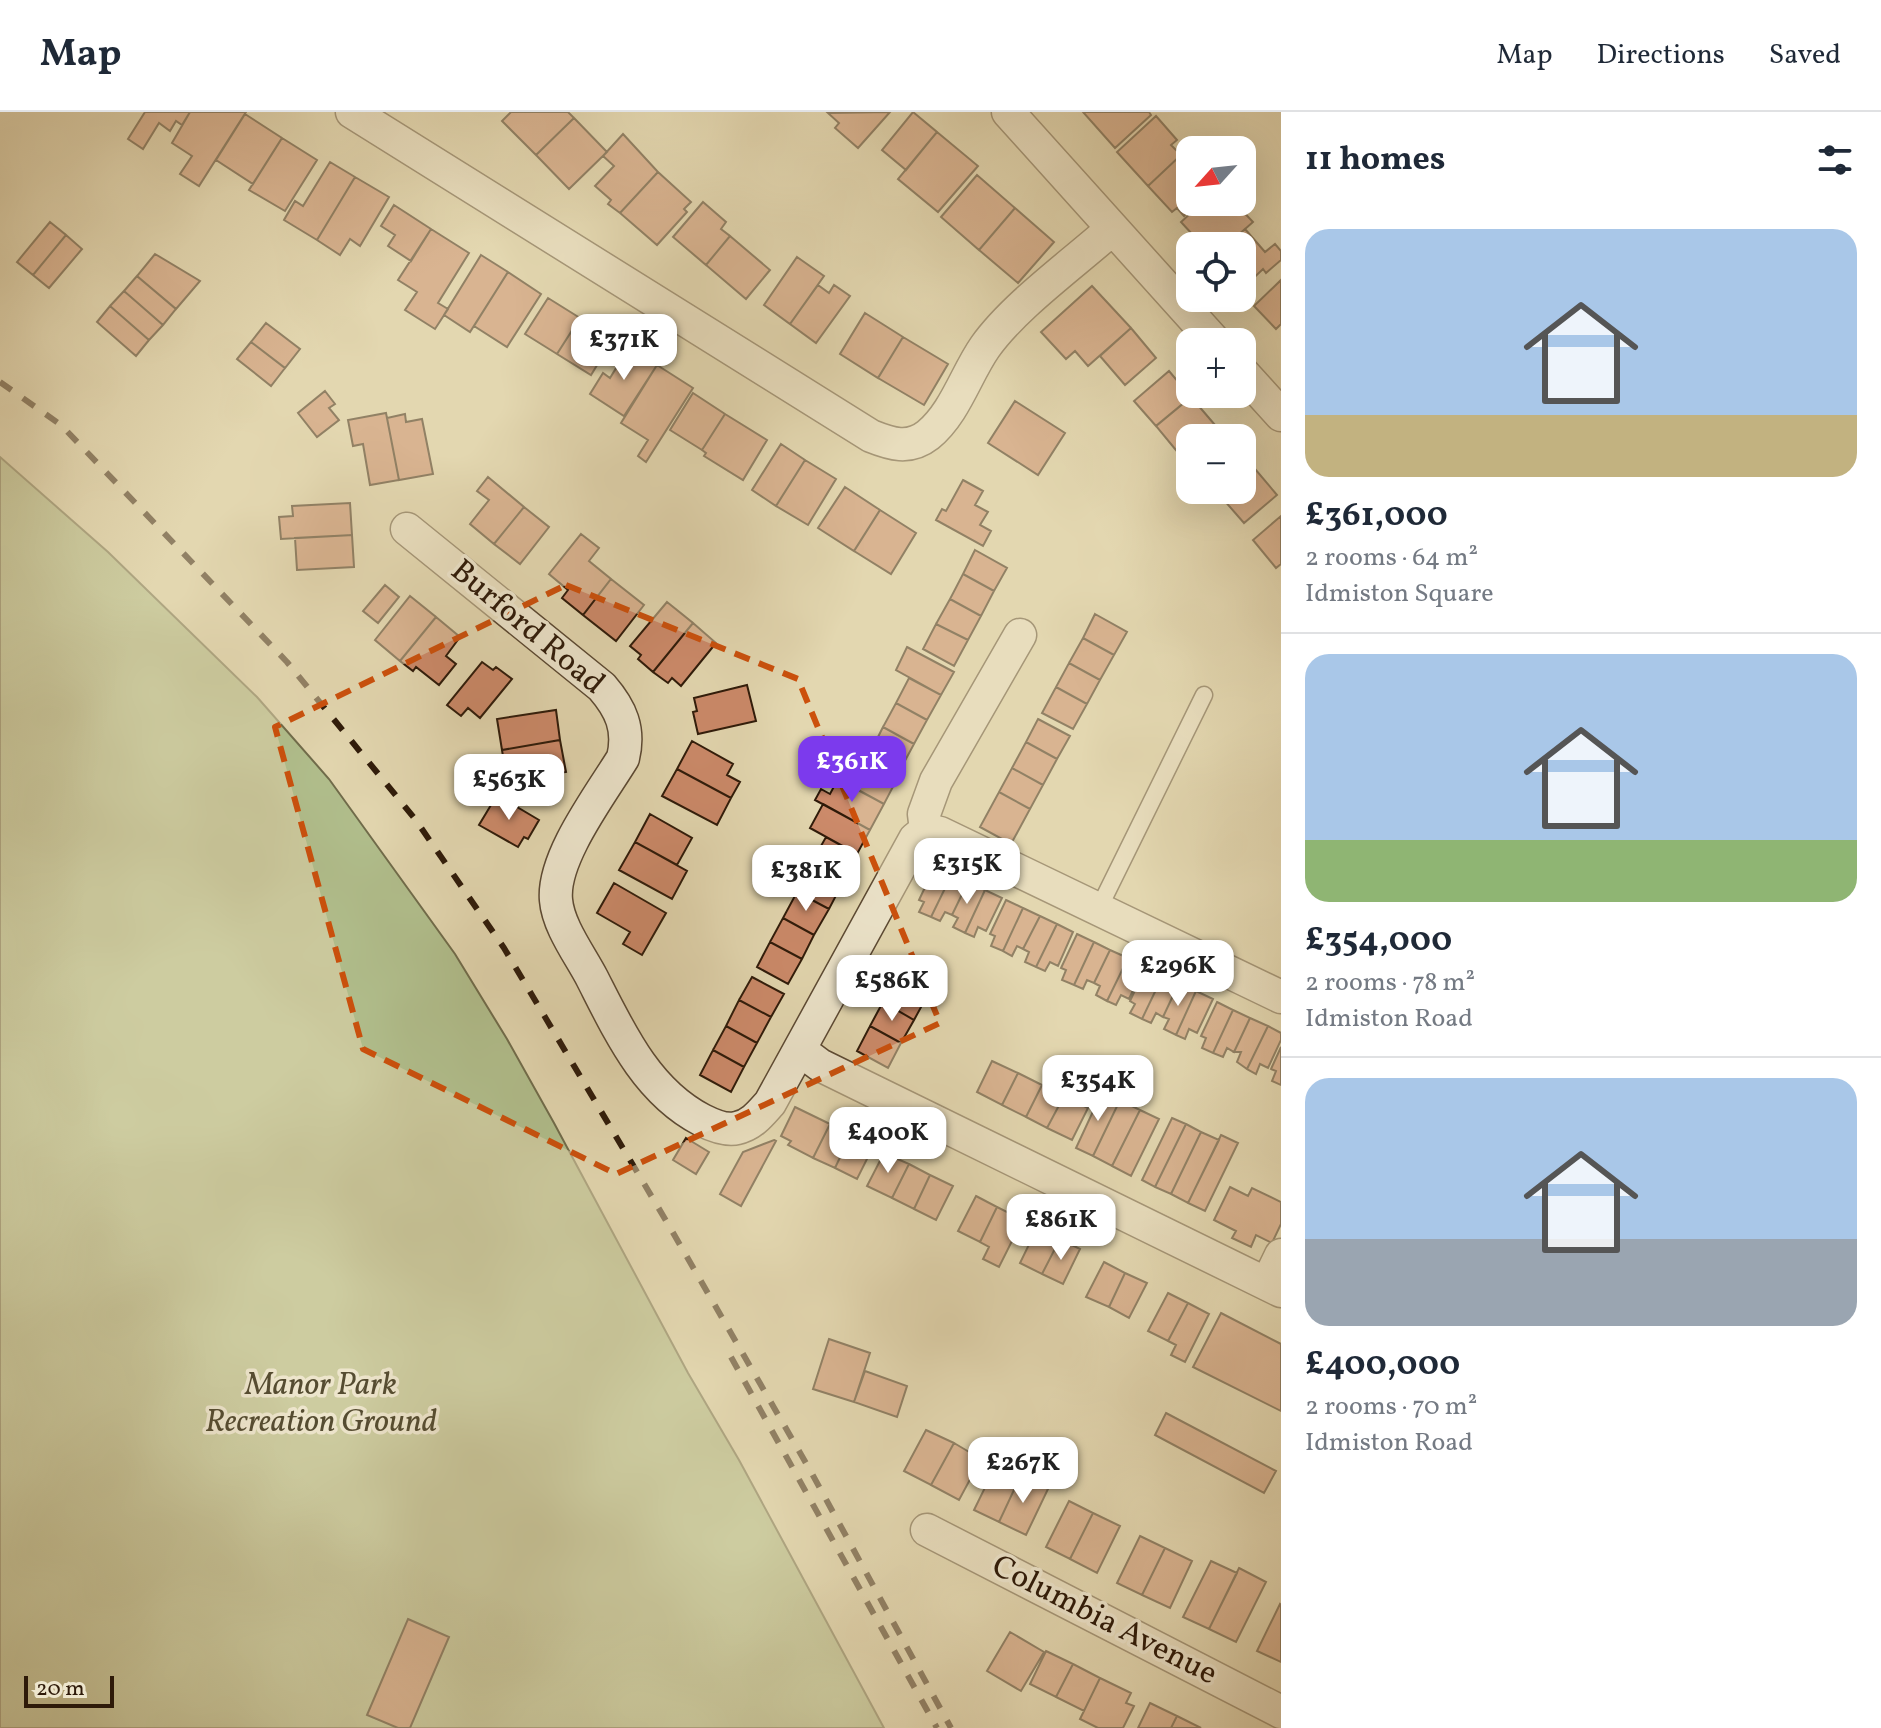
<!DOCTYPE html>
<meta charset="utf-8">
<style>
:root{--surface:#fff;--page:#f6f6f7;--text:#1f2937;--muted:#747a83;--line:#e0e1e3;--accent:#7c3aed}
body{margin:0;font-family:Vollkorn,serif;background:var(--page);color:var(--text);height:100vh;display:flex;flex-direction:column;font-size:30px;white-space:nowrap}
*{box-sizing:border-box;margin:0}
p{font-size:26px;color:var(--muted)}
.icon{flex:none;width:44px;height:44px;fill:none;stroke:currentColor;stroke-width:2;stroke-linecap:round;stroke-linejoin:round}
.map{position:relative;flex:1;overflow:hidden}
.side{display:flex;flex-direction:column;background:var(--surface);width:600px}
.side>*{flex:none}
.needle{width:52px;rotate:243deg}
.fabs{position:absolute;left:1176px;top:24px;display:grid;gap:16px}
.fabs a{display:grid;place-items:center;width:80px;height:80px;border-radius:16px;background:var(--surface);box-shadow:0 8px 32px #0002;font-size:40px}
.scale{position:absolute;left:24px;bottom:20px;width:90px;box-sizing:border-box;padding-left:8px;border:4px solid #2e1a09;border-top:0;font-size:22px;line-height:28px;white-space:nowrap;color:#2e1a09;-webkit-text-stroke:6px #ede5cc;paint-order:stroke}
.price{position:absolute;translate:-50% -68px;padding:0 18px;border-radius:16px;background:#fff;color:#222;font-size:26px;line-height:52px;filter:drop-shadow(0 2px 4px #0008)}
.price::after{content:'';position:absolute;left:50%;top:48px;width:24px;height:18px;margin-left:-12px;background:inherit;clip-path:polygon(0 0,100% 0,50% 100%)}
.price.active{background:var(--accent);color:#fff}
ul{padding:0;list-style:none}
li{display:grid;align-content:center;gap:16px;height:424px;padding:0 24px}
li+li{border-top:2px solid var(--line)}
li span{display:grid;place-items:center;height:248px;border-radius:24px;color:#555}
li>.icon{margin-inline-start:auto}
span .icon{width:144px;height:144px;fill:#fffc;stroke-width:1}
li b{font-size:34px}
h2{display:flex;justify-content:space-between;align-items:center;height:96px;padding:0 24px;font-size:34px}
header{display:flex;align-items:center;gap:48px;box-sizing:border-box;height:112px;padding:0 40px;background:var(--surface);border-bottom:2px solid var(--line)}
header strong{font-size:38px}
nav{display:flex;gap:44px;margin-inline-start:auto;font-size:28px}
main{display:flex;flex:1;min-height:0}
.map>svg:first-child{display:block}
.green{fill:#b1bf8d;stroke:#706c4b;stroke-width:2}
.building{fill:#cc8a6a;stroke:#2e1a09;stroke-width:2}
.lines{fill:none;stroke-linecap:round;stroke-linejoin:round}
.service-casing{stroke:#5b4933;stroke-width:19}
.minor-casing{stroke:#5b4933;stroke-width:35}
.service{stroke:#ede5cc;stroke-width:16}
.minor{stroke:#ede5cc;stroke-width:32}
.rail{stroke:#2e1a09;stroke-width:6;stroke-dasharray:14 14;stroke-linecap:butt}
.marked{fill:none;stroke:#cc500c;stroke-width:6;stroke-dasharray:16 10;stroke-linejoin:round}
.labels{text-anchor:middle;dominant-baseline:central;stroke-width:7;stroke-linejoin:round;paint-order:stroke}
.street-label{font-size:32px;fill:#2e1a09;stroke:#ede5cc}
.park-label{font-size:32px;font-style:italic;fill:#554c31;stroke:#ede5cc}
</style>
<header>
<strong>Map</strong>
<nav><a>Map</a><a>Directions</a><a>Saved</a></nav>
</header>
<main>
<div class="map">
<svg width="1281" height="1616" viewBox="0 0 1281 1616">
<rect width="100%" height="100%" fill="#e3d7b0"/>
<filter id="stains"><feTurbulence type="fractalNoise" baseFrequency=".0025" numOctaves="4"/><feColorMatrix values="0 0 0 0 .2 0 0 0 0 .09 0 0 0 0 .02 0 0 0 .5 -.17"/></filter>
<radialGradient id="worn" r=".72"><stop offset=".6" stop-color="#630" stop-opacity="0"/><stop offset="1" stop-color="#630" stop-opacity=".3"/></radialGradient>
<!-- green -->
<path class="green" d="M0 345 108 440 257 585 329 667 455 842 507 927 554 1011 688 1261 739 1348 884 1616H0Z"/>
<!-- building -->
<path class="building" d="M145 0H190L182 13 176 9 170 19 159 11 143 37 128 27Z
M190 0H246L199 74 180 62 192 44 172 31Z
M511 0H568L574 6 536 43 502 9Z
M890 0 858 36 835 16 839 11 828 1Z
M913 0 937 20 906 58 882 38Z
M1083 0H1149L1151 3 1115 36Z
M245 2 282 26 253 72 216 48Z
M1156 4 1177 28 1171 33 1181 43 1148 74 1117 40Z
M574 6 607 40 569 77 536 43Z
M937 20 978 54 938 100 898 67Z
M623 22 658 60 620 101 608 92 611 88 595 74 614 54 603 44Z
M282 26 317 48 285 99 249 78Z
M1181 43 1190 53V90H1198L1184 104 1177 96 1172 100 1148 74Z
M330 50 355 65 317 128 284 108 295 89 303 94Z
M658 60 691 90 684 97 687 100 657 133 620 101Z
M977 63 1015 96 979 138 941 105Z
M355 65 389 85 360 134 350 127 340 143 317 128Z
M703 90 726 110 721 117 730 124 706 153 673 125Z
M1203 90H1234L1253 110 1226 134H1203L1181 110Z
M394 93 431 117 411 149 388 134 395 123 381 114Z
M1015 96 1054 130 1018 171 979 138Z
M50 110 66 123 33 163 17 150Z
M431 117 469 141 438 191 448 197 435 217 405 198 417 180 398 168Z
M1245 117 1265 140 1275 132 1281 139V148L1266 161 1263 157 1242 177V134H1226Z
M66 123 82 137 49 176 33 163Z
M730 124 770 158 746 187 706 153Z
M155 142 200 169 176 197 137 164Z
M481 143 508 160 470 220 444 203Z
M797 145 824 164 790 212 764 193Z
M508 160 541 182 507 235 474 214Z
M137 164 176 197 163 213 124 179Z
M1281 168V212L1276 217 1254 194Z
M818 173 829 181 834 173 850 184 816 231 790 212Z
M1092 174 1131 216 1088 254 1075 239 1066 247 1041 220Z
M124 179 163 213 149 228 110 194Z
M548 186 580 206 557 242 525 222Z
M110 194 149 228 136 244 97 210Z
M865 201 903 225 878 266 840 242Z
M580 206 613 227 591 263 557 242Z
M266 211 300 237 285 256 251 230Z
M1131 216 1156 246 1125 273 1100 244Z
M903 225 948 252 924 293 878 266Z
M251 230 285 256 271 274 237 247Z
M629 235 657 253 624 304 590 282 603 261 610 266Z
M657 253 693 276 646 350 638 344 648 328 621 311Z
M1169 259 1191 285 1156 314 1134 289Z
M325 279 335 292 329 296 339 308 317 325 298 301Z
M693 281 725 302 702 338 670 318Z
M1191 285 1215 313 1200 326H1190V334L1180 343 1156 314Z
M1015 289 1065 321 1038 363 988 331Z
M386 301 399 368 370 373 363 332 353 334 348 308Z
M405 302 406 310 422 307 433 362 399 368 387 306Z
M725 302 767 328 743 368 704 344 706 341 702 338Z
M781 332 805 348 776 394 752 378Z
M805 348 836 367 808 413 776 394Z
M1250 351 1277 383 1244 411 1216 379 1242 378V357Z
M488 365 524 395 494 432 470 412 489 388 477 379Z
M963 368 983 379 975 393 988 400 980 413 991 419 983 434 936 408 942 397 946 399Z
M845 375 880 398 854 439 818 416Z
M350 391 352 423 281 427 279 405 293 404 292 394Z
M524 395 549 415 520 452 494 432Z
M880 398 916 421 891 462 854 439Z
M1281 404V452L1276 456 1253 428Z
M581 422 599 436 589 449 611 467 583 503 562 486 568 478 549 462Z
M352 423 354 455 297 458 295 426Z
M975 438 1007 456 994 479 963 462Z
M963 462 994 479 981 504 950 487Z
M611 467 644 493 616 529 583 503Z
M385 473 399 485 378 511 363 499Z
M410 484 436 505 400 549 375 528Z
M950 487 981 504 968 528 936 512Z
M667 490 693 511 653 560 638 547 641 543 630 534Z
M1095 502 1127 520 1114 543 1083 526Z
M436 505 460 525 446 544 456 552 439 573 416 555 413 559 400 549Z
M693 511 716 531 681 574 672 566 668 571 653 560Z
M936 512 968 528 954 554 923 537Z
M1083 526 1114 543 1100 568 1069 551Z
M907 535 954 560 941 583 896 558Z
M482 550 493 558 496 555 512 567 480 606 468 596 461 604 447 593Z
M1069 551 1100 568 1087 592 1056 575Z
M909 566 941 583 927 608 896 591Z
M747 573 756 609 698 622 693 600 697 599 694 586Z
M1056 575 1087 592 1073 617 1042 601Z
M896 591 927 608 914 632 883 615Z
M556 598 560 628 502 638 497 607Z
M1038 607 1070 624 1057 647 1026 630Z
M883 615 914 632 900 658 870 641Z
M560 628 566 660 521 667 519 655 505 657 502 638Z
M692 629 733 652 727 663 740 670 731 686 677 657Z
M1026 630 1057 647 1043 673 1012 656Z
M865 651 896 669 884 692 852 675Z
M1012 656 1043 673 1030 697 999 680Z
M677 657 731 686 717 713 662 684Z
M838 667 884 692 870 718 815 688 821 677 830 682Z
M999 680 1030 697 1011 732 980 715Z
M497 683 539 708 528 727 524 725 518 735 479 713Z
M823 692 870 718 857 742 810 716Z
M650 702 692 726 677 753 635 730Z
M826 725 857 742 843 767 812 750Z
M635 730 687 759 672 787 619 758Z
M935 754 952 762 931 805 919 800 924 790 919 788Z
M809 757 841 774 829 797 797 780Z
M952 762 968 770 952 803 945 800 940 809 931 805Z
M968 770 985 778 965 821 953 815 958 806 952 803Z
M614 771 666 801 642 843 623 832 630 820 597 801Z
M985 778 1002 786 986 819 978 815 974 825 965 821Z
M797 780 829 797 814 823 783 806Z
M1006 788 1023 796 1003 839 991 834 995 824 990 822Z
M1023 796 1040 804 1023 837 1017 834 1012 844 1003 839Z
M1040 804 1057 812 1036 855 1025 850 1029 840 1023 837Z
M783 806 814 823 802 847 770 830Z
M1057 812 1073 820 1058 854 1050 850 1045 859 1036 855Z
M1077 822 1094 830 1074 873 1062 868 1066 858 1061 856Z
M770 830 802 847 788 872 757 855Z
M1094 830 1110 838 1094 871 1087 868 1083 877 1074 873Z
M1110 838 1128 846 1107 889 1096 883 1100 874 1094 871Z
M1128 846 1144 854 1129 887 1121 883 1116 893 1107 889Z
M906 848 937 865 926 886 894 869Z
M1146 855 1163 863 1142 907 1130 901 1135 892 1130 889Z
M1163 863 1179 871 1163 905 1156 901 1151 911 1142 907Z
M752 865 784 882 771 905 739 888Z
M894 869 926 886 914 908 883 890Z
M1179 871 1196 879 1176 923 1164 917 1169 907 1163 905Z
M1196 879 1213 887 1197 921 1189 917 1185 927 1176 923Z
M739 888 771 905 757 931 726 914Z
M883 890 914 908 901 931 870 914Z
M1217 890 1233 898 1213 941 1202 936 1206 926 1201 924Z
M1233 898 1250 906 1234 940 1227 936 1223 945 1213 941Z
M1250 906 1268 914 1247 957 1237 950 1241 940H1234Z
M726 914 757 931 744 955 713 938Z
M870 914 901 931 888 956 857 939Z
M1268 914 1281 921V928L1268 956 1260 952 1256 962 1247 957Z
M1281 935V973L1272 969 1276 959 1271 957Z
M713 938 744 955 731 980 700 963Z
M992 949 1018 961 1002 993 977 980Z
M1018 961 1042 973 1026 1005 1002 993Z
M1042 973 1064 984 1047 1016 1026 1005Z
M1103 978 1120 988 1093 1044 1076 1036Z
M1064 984 1088 996 1072 1028 1047 1016Z
M1120 988 1140 998 1112 1054 1093 1044Z
M795 995 830 1012 813 1046 788 1033 791 1029 781 1024Z
M1140 998 1159 1007 1131 1064 1112 1054Z
M1172 1006 1186 1012 1155 1075 1142 1068Z
M830 1012 851 1022 835 1056 813 1046Z
M1186 1012 1201 1020 1171 1082 1155 1075Z
M1201 1020 1219 1028 1188 1091 1171 1082Z
M851 1022 874 1033 857 1067 835 1056Z
M1221 1023 1238 1031 1205 1099 1188 1091Z
M686 1026 709 1040 696 1062 673 1048Z
M774 1028 776 1029 741 1094 720 1082 743 1040Z
M884 1041 909 1052 892 1086 867 1074Z
M909 1052 930 1063 914 1097 892 1086Z
M930 1063 953 1074 936 1108 914 1097Z
M1230 1075 1248 1084 1252 1076 1281 1090V1112L1272 1131 1256 1123 1251 1135 1232 1126 1236 1119 1214 1108Z
M976 1084 997 1095 980 1130 958 1119Z
M997 1095 1019 1106 1012 1119 1016 1121 999 1155 983 1147 989 1135 980 1130Z
M1037 1116 1060 1127 1042 1162 1020 1151Z
M1060 1127 1080 1137 1063 1172 1042 1162Z
M1104 1150 1125 1161 1109 1195 1086 1185Z
M1125 1161 1147 1171 1129 1206 1109 1195Z
M1168 1181 1188 1191 1168 1229 1148 1219Z
M1188 1191 1209 1202 1185 1250 1171 1243 1176 1233 1168 1229Z
M1221 1201 1281 1232V1299L1193 1255Z
M829 1227 870 1241 854 1290 813 1277Z
M865 1259 907 1274 897 1305 854 1290Z
M1166 1301 1276 1359 1264 1381 1155 1323Z
M926 1318 954 1331 931 1373 904 1359Z
M954 1331 981 1347 959 1388 931 1373Z
M997 1351 1021 1363 999 1410 974 1398Z
M1021 1363 1048 1377 1026 1423 999 1410Z
M1069 1389 1093 1401 1070 1447 1046 1435Z
M1093 1401 1120 1414 1097 1461 1070 1447Z
M1140 1424 1165 1436 1142 1483 1117 1471Z
M1165 1436 1192 1449 1170 1496 1142 1483Z
M1211 1449 1237 1461 1209 1517 1183 1505Z
M1239 1456 1266 1470 1236 1530 1209 1517Z
M1280 1492 1281 1493V1550L1257 1539Z
M408 1507 449 1525 410 1616H398L367 1603Z
M1010 1520 1044 1540 1021 1579 987 1559Z
M1046 1539 1073 1552 1056 1585 1030 1572Z
M1073 1552 1100 1566 1084 1599 1056 1585Z
M1100 1566 1131 1581 1126 1591 1134 1594 1123 1616H1098L1080 1607Z
M1150 1591 1177 1604 1171 1616H1138Z
M1177 1604 1201 1616H1171Z"/>
<g class="lines">
<!-- service casing -->
<g class="service-casing">
<path id="service" d="M1099 796 1204 583"/>
</g>
<!-- minor casing -->
<g class="minor-casing">
<path id="minor" d="M352 0 871 324C891 332 909 338 928 323 955 301 966 262 985 235 1014 194 1074 151 1112 117
M1008 0 1215 230
M1242 260 1281 303
M407 417 602 575C621 597 630 617 623 646 601 682 552 746 556 788 558 814 580 843 592 866 619 919 646 979 702 1008 712 1013 726 1019 737 1016 752 1013 761 1001 770 991L915 727 926 718
M926 718 940 721 1281 885
M926 718 924 702 936 669 1020 523
M800 938 820 953 1281 1179
M1267 1172 1281 1143
M927 1418 1281 1600"/>
</g>
<!-- service -->
<use href="#service" class="service"/>
<!-- minor -->
<use href="#minor" class="minor"/>
<!-- rail -->
<path class="rail" d="M0 270 61 313 287 550 415 707 504 836 668 1112 810 1358 951 1616
M731 1245 937 1616"/>
</g>
<!-- marked area -->
<path d="M0 0H1281V1616H0ZM566 473 798 567 940 911 616 1062 363 937 275 615Z" fill="#e3d7b0" fill-opacity=".55" fill-rule="evenodd"/>
<path class="marked" d="M566 473 798 567 940 911 616 1062 363 937 275 615Z"/>
<g class="labels">
<!-- street labels -->
<g class="street-label">
<text transform="translate(527 516) rotate(40)">Burford Road</text>
<text transform="translate(1104 1509) rotate(27)">Columbia Avenue</text>
</g>
<!-- park labels -->
<g class="park-label">
<text x="321" y="1274">Manor Park<tspan x="321" dy="37">Recreation Ground</tspan></text>
</g>
</g>
<rect width="100%" height="100%" filter="url(#stains)"/>
<rect width="100%" height="100%" fill="url(#worn)"/>
</svg>
<div class="fabs">
<a><svg class="needle" viewBox="-14 -14 28 28"><path d="M0-13l5 13h-10z" fill="#e53935"/><path d="M0 13l5-13h-10z" fill="#747a83"/></svg></a>
<a><svg class="icon" aria-label="locate" viewBox="0 0 24 24"><circle cx="12" cy="12" r="6"/><path d="M12 2v4M12 18v4M2 12h4M18 12h4"/></svg></a>
<a>+</a>
<a>−</a>
</div>
<div class="scale">20 m</div>
<b class="price" style="left:624px;top:270px">£371K</b>
<b class="price active" style="left:852px;top:692px">£361K</b>
<b class="price" style="left:509px;top:710px">£563K</b>
<b class="price" style="left:967px;top:794px">£315K</b>
<b class="price" style="left:806px;top:801px">£381K</b>
<b class="price" style="left:1178px;top:896px">£296K</b>
<b class="price" style="left:892px;top:911px">£586K</b>
<b class="price" style="left:1098px;top:1011px">£354K</b>
<b class="price" style="left:888px;top:1063px">£400K</b>
<b class="price" style="left:1061px;top:1150px">£861K</b>
<b class="price" style="left:1023px;top:1393px">£267K</b>
</div>
<section class="side">
<h2>11 homes<svg class="icon" aria-label="filters" viewBox="0 0 24 24"><path d="M4 7h16M4 17h16"/><circle cx="9" cy="7" r="2"/><circle cx="15" cy="17" r="2"/></svg></h2>
<ul>
<li><span style="background:linear-gradient(#a9c7e8 75%,#c2b280 0)"><svg class="icon" aria-label="home" viewBox="0 0 24 24"><path d="M3 11l9-7 9 7M6 9v11h12V9"/></svg></span><div><b>£361,000</b><p>2 rooms · 64 m²</p><p>Idmiston Square</p></div></li>
<li><span style="background:linear-gradient(#a9c7e8 75%,#8fb573 0)"><svg class="icon" aria-label="home" viewBox="0 0 24 24"><path d="M3 11l9-7 9 7M6 9v11h12V9"/></svg></span><div><b>£354,000</b><p>2 rooms · 78 m²</p><p>Idmiston Road</p></div></li>
<li><span style="background:linear-gradient(#a9c7e8 65%,#9aa5b1 0)"><svg class="icon" aria-label="home" viewBox="0 0 24 24"><path d="M3 11l9-7 9 7M6 9v11h12V9"/></svg></span><div><b>£400,000</b><p>2 rooms · 70 m²</p><p>Idmiston Road</p></div></li>
</ul>
</section>
</main>
